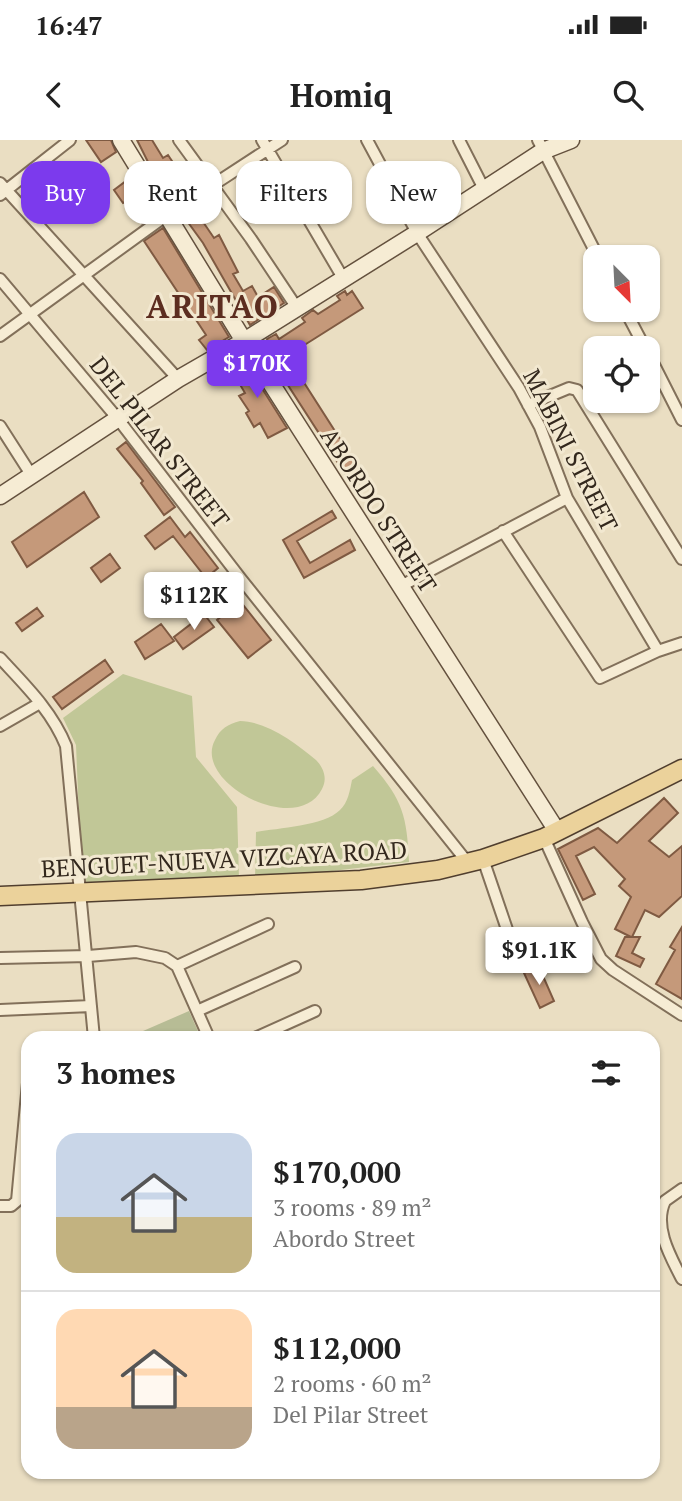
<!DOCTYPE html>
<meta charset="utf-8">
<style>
:root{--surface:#fff;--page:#f2f2f2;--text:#222;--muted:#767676;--line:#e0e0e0;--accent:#7c3aed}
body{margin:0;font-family:"PT Serif",serif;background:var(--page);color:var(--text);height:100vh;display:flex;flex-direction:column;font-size:26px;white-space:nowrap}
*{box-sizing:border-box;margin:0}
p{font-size:23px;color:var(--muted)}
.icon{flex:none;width:38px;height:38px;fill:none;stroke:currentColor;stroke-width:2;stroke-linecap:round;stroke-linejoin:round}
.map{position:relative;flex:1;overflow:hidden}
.panel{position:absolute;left:21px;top:891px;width:639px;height:448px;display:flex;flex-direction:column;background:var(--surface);border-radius:21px;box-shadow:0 2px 5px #0004}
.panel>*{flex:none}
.guide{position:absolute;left:21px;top:21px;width:640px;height:63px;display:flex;gap:14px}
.needle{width:46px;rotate:156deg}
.fabs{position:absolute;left:583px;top:105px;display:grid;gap:14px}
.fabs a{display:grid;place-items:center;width:77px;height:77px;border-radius:14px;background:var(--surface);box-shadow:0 2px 5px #0004;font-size:35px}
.price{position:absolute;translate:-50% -60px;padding:0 16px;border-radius:7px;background:#fff;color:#222;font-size:23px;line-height:46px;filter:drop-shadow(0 2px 4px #0008)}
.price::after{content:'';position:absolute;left:50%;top:42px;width:21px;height:16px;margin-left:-10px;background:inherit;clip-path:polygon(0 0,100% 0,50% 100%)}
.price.selected{background:var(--accent);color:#fff}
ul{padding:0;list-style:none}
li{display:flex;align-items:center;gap:21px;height:175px;padding:0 35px}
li+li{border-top:2px solid var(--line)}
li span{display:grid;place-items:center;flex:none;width:196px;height:140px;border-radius:21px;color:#555}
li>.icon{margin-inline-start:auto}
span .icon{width:84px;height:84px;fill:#fffc;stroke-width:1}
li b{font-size:30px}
h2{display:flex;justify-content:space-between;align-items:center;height:84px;padding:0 35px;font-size:30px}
.tag{padding:0 24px;border-radius:21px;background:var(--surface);box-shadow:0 2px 5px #0004;font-size:24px;line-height:63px}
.tag.selected{background:var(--accent);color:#fff}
.status{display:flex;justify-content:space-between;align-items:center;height:49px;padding:0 35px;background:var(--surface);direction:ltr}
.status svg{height:19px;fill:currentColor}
header{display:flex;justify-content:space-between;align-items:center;height:91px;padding:0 35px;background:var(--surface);font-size:32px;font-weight:800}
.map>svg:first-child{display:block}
.green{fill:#c1c797}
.cemetery{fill:#b7bc95}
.building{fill:#c5997a;stroke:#7f5a42;stroke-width:2}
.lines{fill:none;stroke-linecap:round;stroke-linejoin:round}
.street-casing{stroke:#82705a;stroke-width:14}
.secondary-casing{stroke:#64513e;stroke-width:19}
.primary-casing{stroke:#503e2e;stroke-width:21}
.street{stroke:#f6ecd4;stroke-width:10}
.secondary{stroke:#f6ecd4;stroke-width:16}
.primary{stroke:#ebd29b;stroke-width:18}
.labels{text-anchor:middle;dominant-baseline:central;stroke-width:6;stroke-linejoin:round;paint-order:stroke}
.street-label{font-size:24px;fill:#33281d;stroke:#f2e8d0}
.district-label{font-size:32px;font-weight:bold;letter-spacing:2px;fill:#5c2d20;stroke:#f2e8d0}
</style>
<div class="status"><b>16:47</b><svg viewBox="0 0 49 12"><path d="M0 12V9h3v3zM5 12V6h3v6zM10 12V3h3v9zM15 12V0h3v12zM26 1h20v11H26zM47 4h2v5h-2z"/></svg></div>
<header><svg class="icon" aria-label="back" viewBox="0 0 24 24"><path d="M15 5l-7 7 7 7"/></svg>Homiq<svg class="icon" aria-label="search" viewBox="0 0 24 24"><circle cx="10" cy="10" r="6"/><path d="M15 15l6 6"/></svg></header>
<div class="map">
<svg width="682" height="1361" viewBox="0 0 682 1361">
<rect width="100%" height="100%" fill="#eadec2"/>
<!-- green -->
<path class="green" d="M123 534 192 556 196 617 237 667 239 739 82 750 76 605 63 578Z
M240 581C268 582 295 603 316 620 323 627 328 638 322 649 297 698 192 642 215 600 220 589 228 584 240 581Z
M373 626C403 660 407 677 409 722L255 740 256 692C278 688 324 686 340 670 348 663 350 650 352 640Z"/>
<!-- cemetery -->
<path class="cemetery" d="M189 871 201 898H127Z"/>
<!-- building -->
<path class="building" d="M86 0H111L116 12 101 22Z
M137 0H152L163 18 168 15 180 33 174 37 185 54 174 61 152 23 149 24Z
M126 41 137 57 142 54 154 74 142 83 127 61 123 63 114 50Z
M199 63 205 71 199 76 214 98 219 95 238 132 233 134 243 151 252 146 258 157 274 147 284 163 250 185 203 103 182 74Z
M163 88 229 197 207 210 199 200 206 195 144 101Z
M345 151 347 155 352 151 363 168 287 216 365 338 353 346 264 208 270 204 267 199 276 194 279 199 305 182 302 178 313 170 318 174 340 160 337 156Z
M241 215 287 288 268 298 260 283 254 287 246 273 249 271 239 256 245 253 228 224Z
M126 302 175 367 164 375 141 343 143 341 117 309Z
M84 352 99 377 27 427 12 402Z
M332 371 336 378 297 401 310 423 350 400 355 410 304 438 283 400Z
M170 377 185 397 190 392 218 428 206 438 173 396 155 409 145 396Z
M110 414 120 428 101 442 91 428Z
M240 461 271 500 248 518 217 480Z
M37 468 43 476 22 491 16 483Z
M204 474 214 487 183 509 174 497Z
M161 484 174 501 145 519 135 502Z
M105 520 113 532 62 569 53 557Z
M664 658 678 673 649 701 669 717 682 706V756L659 777 645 770 632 797H640L632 813 644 819 640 827 616 816 625 797H631L615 789 631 757 619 746 625 739 594 707 576 716 595 754 583 760 558 709 598 688 617 703Z
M682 787V859L656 844 675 810 670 807Z
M539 827 554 861 540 868 524 833Z"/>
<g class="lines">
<!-- street casing -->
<g class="street-casing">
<path id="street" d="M179 0 251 99 297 168
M262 0 343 138
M367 0 417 93 519 248 540 287 567 358 658 511 682 503
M459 0 484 49
M538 0 598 117
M0 43 178 239
M0 55 70 0
M0 139 118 279 241 439 468 723
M625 170 645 208
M0 196 167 75 282 0
M648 213 682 280
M528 265 569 248 577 250 682 419
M0 286 32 336
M503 391 600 538 658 511
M401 446 567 358
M0 518C25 545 52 571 66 606L94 898
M0 586 40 563
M544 698 582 782 601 819 613 830 682 875
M483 719 514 810
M0 818 88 816 136 812 165 818 177 826 209 898
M177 826 268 784
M0 870 91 866
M197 871 295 827
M255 898 315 871
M682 1049 665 1061C653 1086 670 1116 682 1139
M0 1066H11L17 1061 28 943"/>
</g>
<!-- secondary casing -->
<g class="secondary-casing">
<path id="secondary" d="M121 0 244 201 557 691
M0 356 178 239 244 201 417 93 543 11 571 0"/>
</g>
<!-- primary casing -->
<g class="primary-casing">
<path id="primary" d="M0 756 361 740 438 730 483 719 544 698 682 629"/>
</g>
<!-- street -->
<use href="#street" class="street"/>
<!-- secondary -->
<use href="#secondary" class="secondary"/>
<!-- primary -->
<use href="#primary" class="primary"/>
</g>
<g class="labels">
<!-- street labels -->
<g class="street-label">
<text transform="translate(160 302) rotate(52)">DEL PILAR STREET</text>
<text transform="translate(571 310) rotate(63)">MABINI STREET</text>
<text transform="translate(379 370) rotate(57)">ABORDO STREET</text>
<text transform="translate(224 719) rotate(-3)">BENGUET-NUEVA VIZCAYA ROAD</text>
</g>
<!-- district labels -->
<g class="district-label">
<text x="213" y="166">ARITAO</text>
</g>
</g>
</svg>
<div class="fabs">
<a><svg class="needle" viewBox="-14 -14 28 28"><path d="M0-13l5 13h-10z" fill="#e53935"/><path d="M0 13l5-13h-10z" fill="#767676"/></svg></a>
<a><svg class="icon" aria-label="locate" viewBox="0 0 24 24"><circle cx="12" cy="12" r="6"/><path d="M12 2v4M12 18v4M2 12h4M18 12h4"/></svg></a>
</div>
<b class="price selected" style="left:257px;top:260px">$170K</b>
<b class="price" style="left:194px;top:492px">$112K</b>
<b class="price" style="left:539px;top:847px">$91.1K</b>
<div class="guide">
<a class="tag selected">Buy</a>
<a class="tag">Rent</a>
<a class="tag">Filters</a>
<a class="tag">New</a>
</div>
<section class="panel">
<h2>3 homes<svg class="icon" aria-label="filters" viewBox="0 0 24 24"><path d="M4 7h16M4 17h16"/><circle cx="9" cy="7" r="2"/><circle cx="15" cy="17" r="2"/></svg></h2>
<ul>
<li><span style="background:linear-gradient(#c9d6e8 60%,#c2b280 0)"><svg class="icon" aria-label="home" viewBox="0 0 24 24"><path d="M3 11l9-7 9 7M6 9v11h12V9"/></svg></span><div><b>$170,000</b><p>3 rooms · 89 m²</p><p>Abordo Street</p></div></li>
<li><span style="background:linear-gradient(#ffd9b3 70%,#b9a48a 0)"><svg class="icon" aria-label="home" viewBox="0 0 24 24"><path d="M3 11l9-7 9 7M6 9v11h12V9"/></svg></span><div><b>$112,000</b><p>2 rooms · 60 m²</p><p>Del Pilar Street</p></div></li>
</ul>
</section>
</div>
